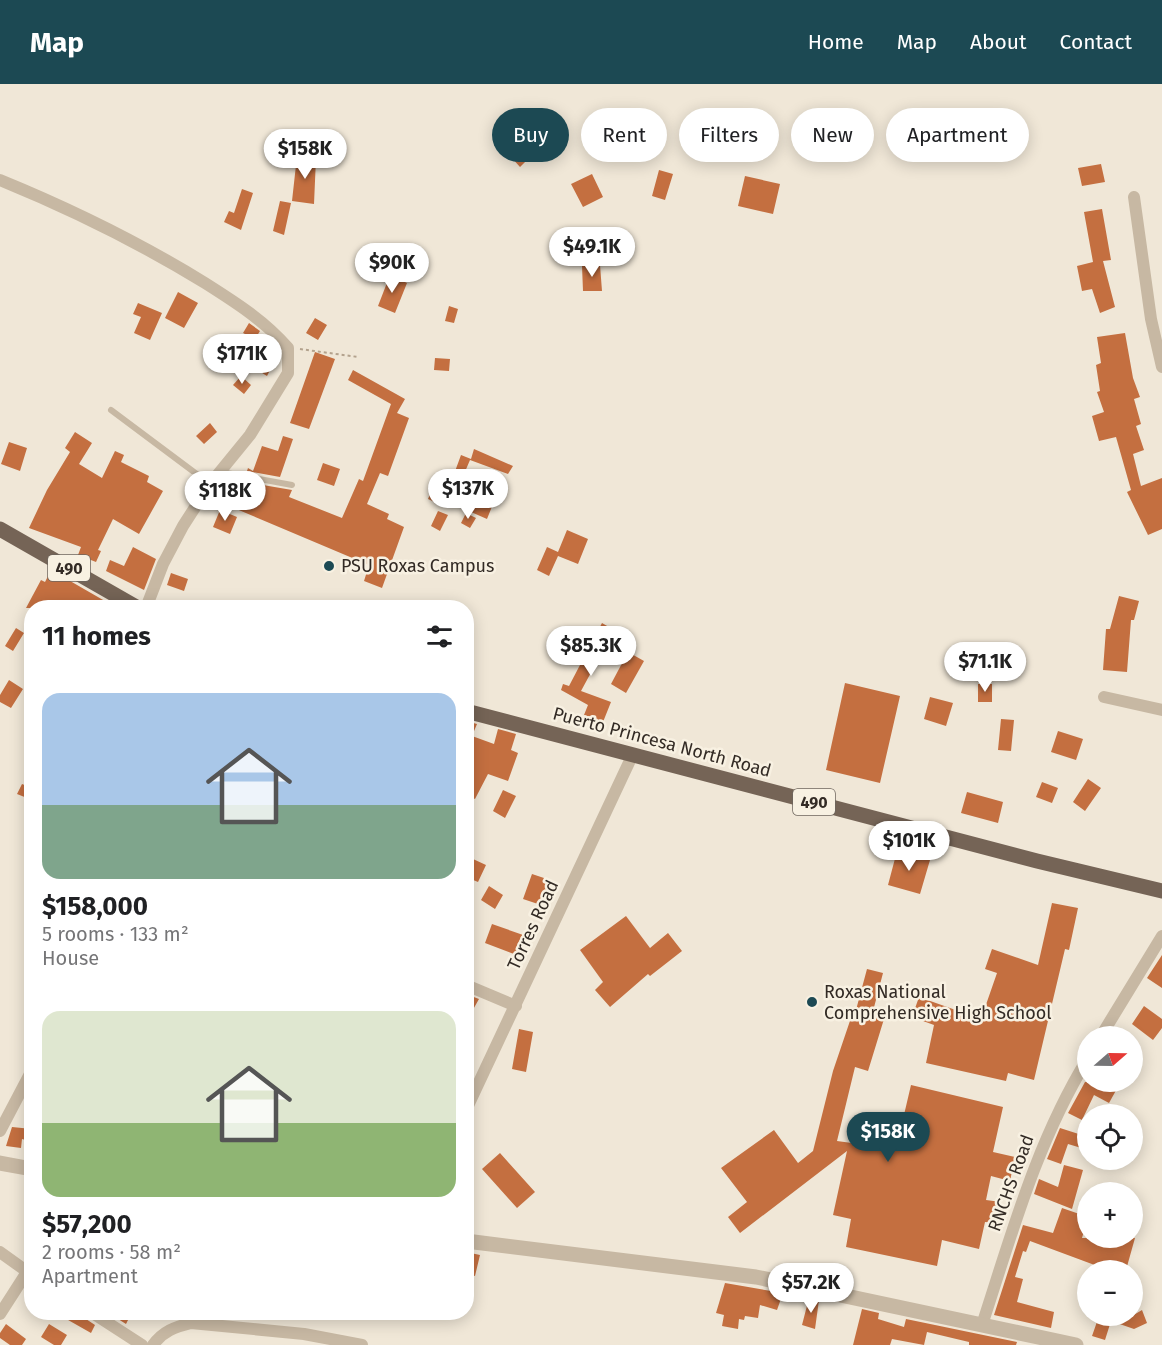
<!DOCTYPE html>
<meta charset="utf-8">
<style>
:root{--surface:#fff;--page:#f6f6f6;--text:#202124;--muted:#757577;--accent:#1c4953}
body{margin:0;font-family:"Fira Sans",sans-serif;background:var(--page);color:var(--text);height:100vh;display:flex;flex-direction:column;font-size:22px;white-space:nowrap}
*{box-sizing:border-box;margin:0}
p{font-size:20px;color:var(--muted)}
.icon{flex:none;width:33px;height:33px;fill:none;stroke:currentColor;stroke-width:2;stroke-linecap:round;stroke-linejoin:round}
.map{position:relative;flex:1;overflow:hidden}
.sheet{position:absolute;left:24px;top:516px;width:450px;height:720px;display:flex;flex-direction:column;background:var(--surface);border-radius:24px;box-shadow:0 3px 15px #0003}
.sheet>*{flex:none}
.top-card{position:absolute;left:492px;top:24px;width:570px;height:54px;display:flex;gap:12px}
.needle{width:39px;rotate:70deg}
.buttons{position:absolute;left:1077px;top:942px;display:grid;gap:12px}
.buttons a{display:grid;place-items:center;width:66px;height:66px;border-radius:50%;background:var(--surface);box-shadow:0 3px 15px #0003;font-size:30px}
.price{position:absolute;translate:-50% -51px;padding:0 14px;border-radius:21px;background:#fff;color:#222;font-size:20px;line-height:39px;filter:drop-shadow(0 2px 3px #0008)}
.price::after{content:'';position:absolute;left:50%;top:36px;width:18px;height:14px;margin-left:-9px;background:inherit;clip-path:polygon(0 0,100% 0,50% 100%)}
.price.current{background:var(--accent);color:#fff}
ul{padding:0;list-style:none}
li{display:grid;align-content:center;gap:12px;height:318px;padding:0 18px}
li span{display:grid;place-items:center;height:186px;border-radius:18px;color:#555}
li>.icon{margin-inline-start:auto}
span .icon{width:108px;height:108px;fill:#fffc;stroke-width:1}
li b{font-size:26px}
h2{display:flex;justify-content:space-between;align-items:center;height:72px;padding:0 18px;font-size:26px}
.pill{padding:0 21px;border-radius:27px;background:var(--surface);box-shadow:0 3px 15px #0003;font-size:21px;line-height:54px}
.pill.current{background:var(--accent);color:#fff}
header{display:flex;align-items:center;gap:36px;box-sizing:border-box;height:84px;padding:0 30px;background:var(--accent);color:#fff}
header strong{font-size:28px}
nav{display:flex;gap:33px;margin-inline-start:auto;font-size:21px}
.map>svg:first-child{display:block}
.building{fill:#c46f40}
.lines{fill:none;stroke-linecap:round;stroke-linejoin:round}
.path{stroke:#b3a28d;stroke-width:2;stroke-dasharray:3 3;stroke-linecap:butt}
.service{stroke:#c7b8a3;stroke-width:6}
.minor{stroke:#c7b8a3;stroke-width:12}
.tertiary{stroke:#c7b8a3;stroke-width:15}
.primary{stroke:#756456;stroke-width:15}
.poi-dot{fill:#1c4953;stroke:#f8f1e2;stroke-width:2}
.labels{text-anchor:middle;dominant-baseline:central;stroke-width:5;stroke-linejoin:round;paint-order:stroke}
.shield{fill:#f8f1e2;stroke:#6e665e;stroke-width:1.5}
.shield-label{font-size:16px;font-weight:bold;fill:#332b25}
.poi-label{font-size:18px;fill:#332b25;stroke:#f8f1e2;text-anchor:start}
.street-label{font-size:18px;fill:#332b25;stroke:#f8f1e2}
</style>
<header>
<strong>Map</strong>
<nav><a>Home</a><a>Map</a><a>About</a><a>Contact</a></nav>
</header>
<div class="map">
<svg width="1162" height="1261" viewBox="0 0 1162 1261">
<rect width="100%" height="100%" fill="#f0e7d7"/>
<!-- building -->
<path class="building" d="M521 63 530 73 520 83 511 73Z
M297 72 316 74 314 120 292 117Z
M1101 80 1105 98 1082 102 1078 84Z
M659 86 673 90 665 116 652 112Z
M592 90 603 113 583 123 571 100Z
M745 92 780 100 773 130 738 122Z
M242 105 253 109 241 146 224 138 229 127 234 129Z
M280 117 291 119 284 151 273 147Z
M1102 125 1111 176 1103 177 1115 223 1100 229 1092 205 1082 207 1077 182 1093 178 1084 128Z
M600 181 602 207H583L582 182Z
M390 191 407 199 395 229 378 222Z
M178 208 198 219 184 244 165 234Z
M138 219 162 229 150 256 134 249 141 233 133 230Z
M449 222 458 225 454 239 445 237Z
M315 234 327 241 318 256 306 249Z
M249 239 260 247 255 255 243 249Z
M1125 249 1133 294 1140 313 1134 315 1141 340 1136 342 1144 366 1133 370 1141 402 1162 394V445L1148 451 1127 408 1131 406 1116 353 1099 357 1092 332 1104 328 1097 308 1100 307 1096 281 1101 279 1097 253Z
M315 268 335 275 309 345 290 339Z
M260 273 273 280 267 292 254 284Z
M435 274 450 275 449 287 434 286Z
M353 286 405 315 397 329 409 334 388 392 380 389 367 420 389 430 387 435 404 443 382 504 364 497 369 481 234 424 245 398 292 406 289 413 342 434 359 395 363 397 391 320 348 296Z
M241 292 251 301 244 310 233 301Z
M210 339 217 348 204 360 196 352Z
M75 348 92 359 79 380 102 394 115 367 124 371 121 378 149 392 147 398 163 407 139 450 113 435 98 466 101 467 96 478 78 471 81 463 29 444 47 406 70 368 65 364Z
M283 352 293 355 280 393 247 387 248 384 253 387 262 362 278 367Z
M9 358 27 364 20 387 1 380Z
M474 365 513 382 508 390 470 376 458 404 450 401 461 371 471 375Z
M323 379 340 385 334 402 317 396Z
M435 399 446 403 439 420 428 415Z
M477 413 493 420 487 435 471 428Z
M220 426 237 433 230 450 213 443Z
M438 427 448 431 440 447 431 442Z
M466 429 476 434 470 444 461 439Z
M567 446 588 455 578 480 558 472 549 492 537 486 547 463 558 468Z
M133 463 156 475 144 506 106 487 110 476 124 482Z
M51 486 117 524H26L41 496 45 498Z
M171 489 188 495 184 507 167 501Z
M1119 512 1139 517 1134 536H1131L1127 588 1103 586 1106 545H1110Z
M602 539 614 546 581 607 611 618 603 638 584 631 588 621 561 606 563 600 569 602Z
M16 544 24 549 13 567 5 562Z
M628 568 644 577 626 609 611 600Z
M9 596 23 605 11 624 0 618V611Z
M845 599 900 612 880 699 826 686Z
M978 600H992V618H978Z
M930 613 953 619 946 642 924 635Z
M1001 635 1014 636 1011 667 998 666Z
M466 637 477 640 472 652 494 660 498 645 516 650 511 666 518 669 508 697 488 690 475 715 466 711V682L471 673 466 671Z
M1058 647 1083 655 1076 676 1051 668Z
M1088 695 1101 704 1085 727 1073 718Z
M1042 698 1058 704 1052 719 1036 713Z
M22 700 32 704V716L17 710Z
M503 706 516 712 505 734 493 727Z
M967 708 1003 718 998 739 961 729Z
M897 767 930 776 920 810 888 801Z
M473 775 486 781 478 798 466 793Z
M532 790 553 797 544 822 523 815Z
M489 802 503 811 495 825 481 816Z
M1052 819 1078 824 1069 866 1065 865 1034 996 1008 989 1006 997 926 979 934 941 912 933 919 913 981 935 997 889 985 885 992 865 1038 881Z
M626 832 650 864 668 849 682 867 650 892 648 890 610 923 595 906 603 898 580 866Z
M492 840 526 852 519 872 485 859Z
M1162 871V904L1147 894Z
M867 885 883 889 872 931 884 935 868 987 855 983 837 1057 896 1065 911 1001 1003 1023 993 1068 1015 1073 1010 1097 991 1092 986 1116 1001 1118 999 1139 985 1138 979 1165 942 1156 937 1182 846 1163 851 1135 833 1131 847 1067 740 1149 728 1133 747 1118 721 1084 774 1046 798 1079 813 1067 833 987 854 925 856 926Z
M466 910 479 915 466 938Z
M1144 922 1162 935V944L1153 956 1132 940Z
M519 945 533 948 526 988 512 985Z
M1085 998H1112L1119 1001 1109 1019 1094 1011 1082 1036 1068 1029Z
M12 1043 32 1045V1058L22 1055 21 1064 6 1062Z
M1060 1044 1088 1053V1066L1068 1060 1061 1080 1047 1075Z
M500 1069 535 1108 517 1124 482 1085Z
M1064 1081 1083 1086 1072 1125 1034 1110 1039 1095 1058 1103Z
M1062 1124 1088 1133 1082 1154H1135L1126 1186H1108L1030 1157 1026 1168 1023 1167 1015 1193 1023 1195 1017 1218 1054 1228 1051 1244 994 1231 1023 1141 1053 1149Z
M466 1168 480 1171 475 1192 466 1190Z
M725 1199 783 1209 777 1226 760 1221 758 1234 745 1232 744 1236 739 1235 738 1245 722 1242 724 1231 716 1229Z
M809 1214 819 1216 815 1245 802 1241Z
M862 1225 879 1229 878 1235 904 1243 906 1235 1017 1258 1016 1261H969V1258L927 1248 924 1261 892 1255 890 1261H853Z
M1142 1226 1147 1239 1134 1245 1111 1237 1105 1256 1092 1252 1099 1232H1132Z
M54 1228H83L86 1235 95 1241 91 1249Z
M107 1228H132L126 1240Z
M6 1240 26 1255 22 1261H10L0 1254V1249Z
M49 1240 67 1251 61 1261H54L41 1253Z"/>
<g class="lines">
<!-- path -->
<path class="path" d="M300 265 358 273"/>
<!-- service -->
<path class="service" d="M111 326 210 400
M221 388 292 401"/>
<!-- minor -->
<path class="minor" d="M0 96C71 125 140 159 205 199 235 218 265 237 288 264V289L250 351 210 400 183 442 163 480 146 524
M1134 113 1151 235 1162 283
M1104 613 1162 626
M466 901 516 922
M1101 952 1162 852
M466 1026 633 670
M0 1047 32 986
M0 1168 32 1191
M91 1228 142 1261
M0 1230 27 1188
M982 1241C1012 1149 1037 1057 1088 974
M153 1261C163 1247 175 1243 191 1239L304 1250 362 1261"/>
<!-- tertiary -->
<path class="tertiary" d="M0 1079 32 1085
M466 1157 756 1193 1076 1261"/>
<!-- primary -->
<path class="primary" d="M0 445 138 524
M466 627 1037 777 1162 807"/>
</g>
<!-- markers -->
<g class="poi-dot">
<circle cx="329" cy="482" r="6"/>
<circle cx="812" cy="918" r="6"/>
</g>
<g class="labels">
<!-- shield labels -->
<g class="shield">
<rect x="48" y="471" width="42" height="26" rx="4.5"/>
<rect x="793" y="705" width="42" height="26" rx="4.5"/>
</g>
<g class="shield-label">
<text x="69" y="484">490</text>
<text x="814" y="718">490</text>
</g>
<!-- poi labels -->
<g class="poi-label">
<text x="341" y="482">PSU Roxas Campus</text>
<text x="824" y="908">Roxas National<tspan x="824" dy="21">Comprehensive High School</tspan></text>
</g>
<!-- street labels -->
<g class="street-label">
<text transform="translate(662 658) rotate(15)">Puerto Princesa North Road</text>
<text transform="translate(533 841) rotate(-65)">Torres Road</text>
<text transform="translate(1011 1099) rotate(-70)">RNCHS Road</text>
</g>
</g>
</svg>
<div class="buttons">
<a><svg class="needle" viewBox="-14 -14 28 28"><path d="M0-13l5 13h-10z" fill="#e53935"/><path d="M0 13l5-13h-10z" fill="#757577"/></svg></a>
<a><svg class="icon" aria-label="locate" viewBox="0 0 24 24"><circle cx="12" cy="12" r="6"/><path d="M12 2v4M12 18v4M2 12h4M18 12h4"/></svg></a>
<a>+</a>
<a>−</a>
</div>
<b class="price" style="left:305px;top:96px">$158K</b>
<b class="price" style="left:592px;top:194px">$49.1K</b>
<b class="price" style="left:392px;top:210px">$90K</b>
<b class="price" style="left:242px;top:301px">$171K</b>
<b class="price" style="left:468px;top:436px">$137K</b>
<b class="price" style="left:225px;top:438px">$118K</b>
<b class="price" style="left:591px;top:593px">$85.3K</b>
<b class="price" style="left:985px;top:609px">$71.1K</b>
<b class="price" style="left:909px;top:788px">$101K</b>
<b class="price current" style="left:888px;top:1079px">$158K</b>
<b class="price" style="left:811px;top:1230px">$57.2K</b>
<div class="top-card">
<a class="pill current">Buy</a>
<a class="pill">Rent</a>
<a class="pill">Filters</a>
<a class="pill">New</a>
<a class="pill">Apartment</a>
</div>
<section class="sheet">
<h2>11 homes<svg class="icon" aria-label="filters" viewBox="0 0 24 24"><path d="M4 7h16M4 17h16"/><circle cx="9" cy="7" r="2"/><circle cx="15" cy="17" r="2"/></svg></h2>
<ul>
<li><span style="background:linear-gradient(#a9c7e8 60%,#7fa58c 0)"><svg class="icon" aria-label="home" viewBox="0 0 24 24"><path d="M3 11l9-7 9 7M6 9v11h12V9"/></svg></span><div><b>$158,000</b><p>5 rooms · 133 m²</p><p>House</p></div></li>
<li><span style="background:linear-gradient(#dfe7d0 60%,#8fb573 0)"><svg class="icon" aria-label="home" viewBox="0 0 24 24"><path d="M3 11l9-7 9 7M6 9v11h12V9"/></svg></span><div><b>$57,200</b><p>2 rooms · 58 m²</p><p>Apartment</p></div></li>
</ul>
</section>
</div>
